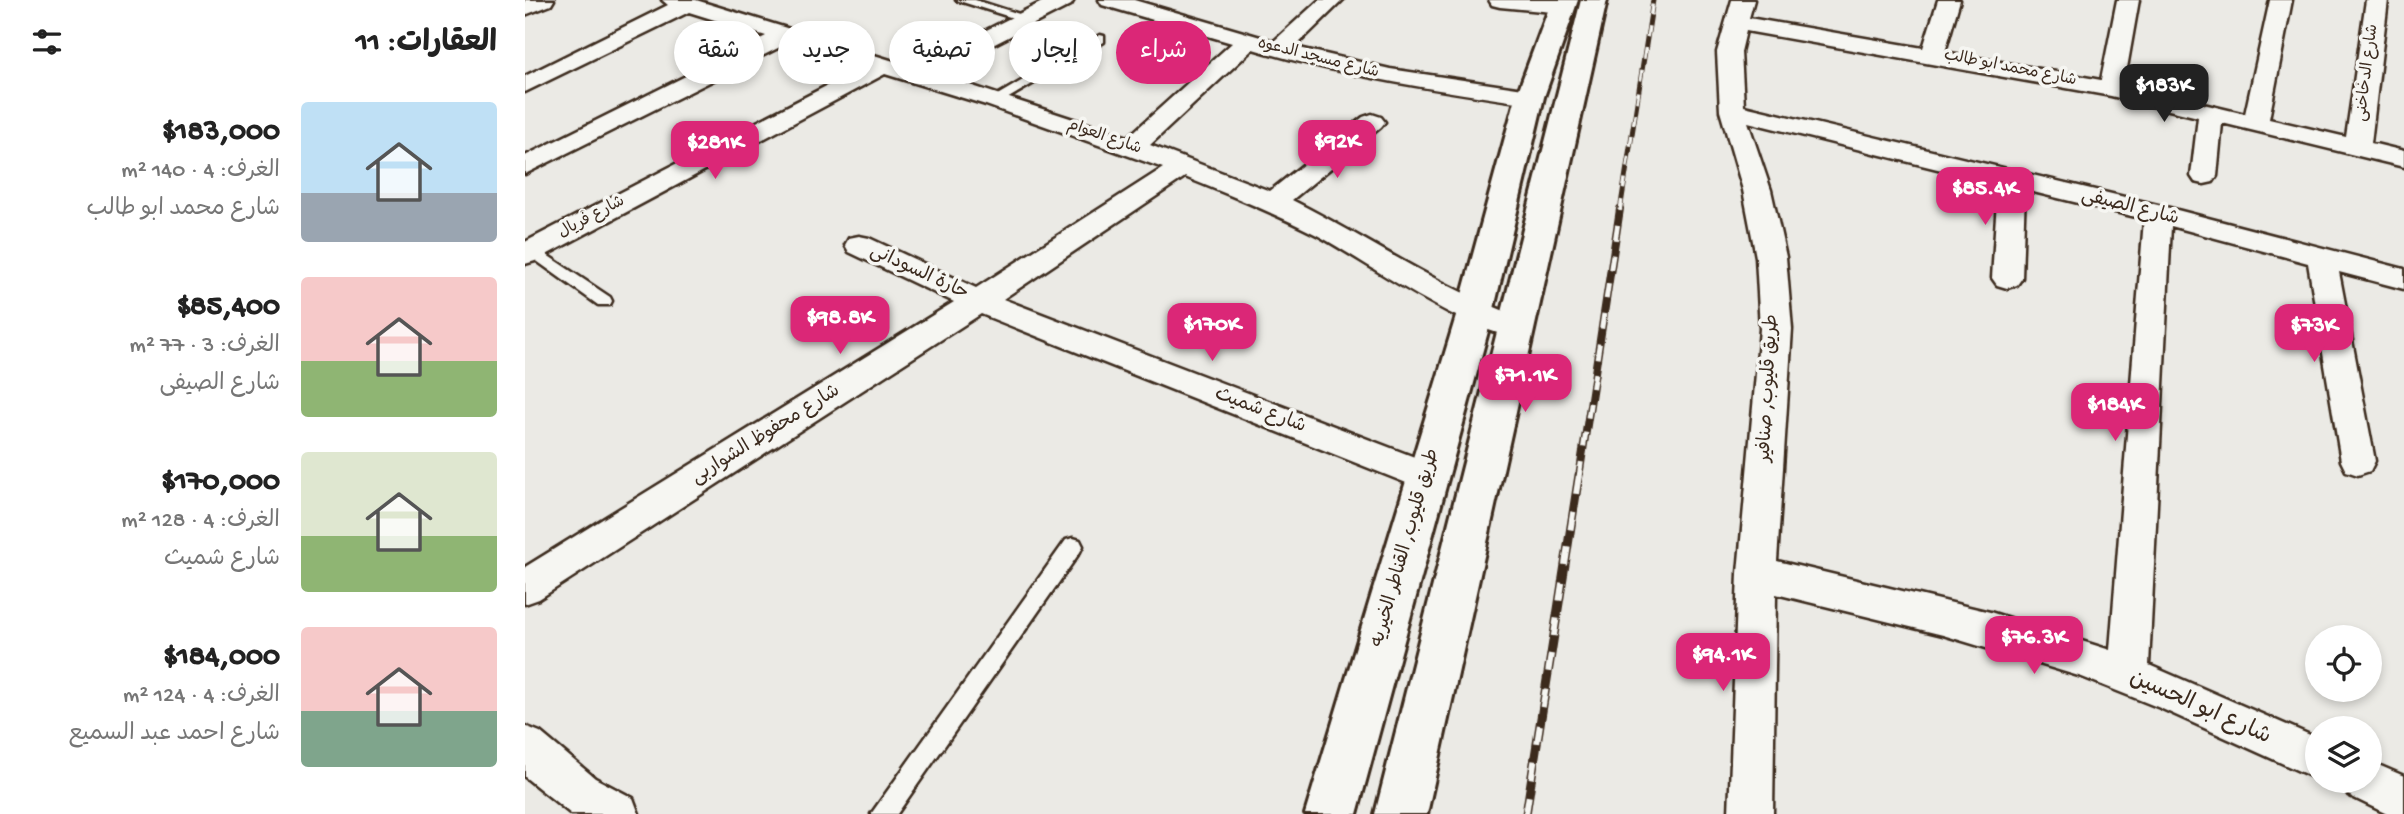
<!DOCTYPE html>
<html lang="ar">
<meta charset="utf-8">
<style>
:root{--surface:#fff;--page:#f6f6f6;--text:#222;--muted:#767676;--accent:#db2777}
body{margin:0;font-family:"Gochi Hand","Playpen Sans Arabic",sans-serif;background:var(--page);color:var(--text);direction:rtl;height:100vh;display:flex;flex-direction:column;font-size:26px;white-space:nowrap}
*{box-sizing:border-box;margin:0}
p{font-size:23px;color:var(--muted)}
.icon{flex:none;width:38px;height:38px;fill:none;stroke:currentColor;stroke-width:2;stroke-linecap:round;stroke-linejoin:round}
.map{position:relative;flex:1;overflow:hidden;direction:ltr}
.details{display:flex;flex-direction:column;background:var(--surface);width:525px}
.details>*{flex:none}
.banner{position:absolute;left:21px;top:21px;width:665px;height:63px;direction:rtl;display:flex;gap:14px}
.controls{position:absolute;left:1780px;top:625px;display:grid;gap:14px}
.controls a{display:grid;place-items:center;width:77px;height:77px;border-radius:50%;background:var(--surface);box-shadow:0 4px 10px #0003;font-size:35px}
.price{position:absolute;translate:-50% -60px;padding:0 16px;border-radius:14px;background:var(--accent);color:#fff;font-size:23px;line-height:46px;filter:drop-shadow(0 2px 4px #0008)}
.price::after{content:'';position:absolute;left:50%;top:42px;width:21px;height:16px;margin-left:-10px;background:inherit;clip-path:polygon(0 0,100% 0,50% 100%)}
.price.selected{background:#222;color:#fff}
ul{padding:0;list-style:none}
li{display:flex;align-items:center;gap:21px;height:175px;padding:0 28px}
li span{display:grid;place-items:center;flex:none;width:196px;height:140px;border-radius:7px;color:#555}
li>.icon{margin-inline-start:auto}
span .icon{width:84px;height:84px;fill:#fffc;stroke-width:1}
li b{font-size:30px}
h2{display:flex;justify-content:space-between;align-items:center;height:84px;padding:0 28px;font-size:30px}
.tag{padding:0 24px;border-radius:32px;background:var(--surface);box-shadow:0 4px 10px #0003;font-size:24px;line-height:63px}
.tag.selected{background:var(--accent);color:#fff}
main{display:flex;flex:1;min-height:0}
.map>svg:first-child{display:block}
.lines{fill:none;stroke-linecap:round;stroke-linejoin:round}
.service-casing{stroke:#3b2a1e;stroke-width:5}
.minor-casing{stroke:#3b2a1e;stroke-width:5}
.secondary-casing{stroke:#3b2a1e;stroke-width:6}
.service{fill:#f6f6f2;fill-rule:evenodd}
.minor{fill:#f6f6f2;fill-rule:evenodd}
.secondary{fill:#f6f6f2;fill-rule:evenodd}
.rail-far2-casing{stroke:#3b2a1e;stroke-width:5}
.rail-far1-casing{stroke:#3b2a1e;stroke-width:8}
.rail-casing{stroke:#3b2a1e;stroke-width:9}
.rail-far2{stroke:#f6f6f2;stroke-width:3.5;stroke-dasharray:11;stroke-linecap:butt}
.rail-far1{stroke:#f6f6f2;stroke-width:5;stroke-dasharray:15;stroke-linecap:butt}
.rail{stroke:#f6f6f2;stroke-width:6;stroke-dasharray:18;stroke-linecap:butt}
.labels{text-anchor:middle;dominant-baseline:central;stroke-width:7;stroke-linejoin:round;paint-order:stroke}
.far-street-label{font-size:16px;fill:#3b2a1e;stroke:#f6f6f2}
.street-label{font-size:19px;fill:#3b2a1e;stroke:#f6f6f2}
.near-street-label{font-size:23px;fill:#3b2a1e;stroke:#f6f6f2}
</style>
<main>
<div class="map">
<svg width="1879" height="814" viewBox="0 0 1879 814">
<rect width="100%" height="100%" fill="#ebeae5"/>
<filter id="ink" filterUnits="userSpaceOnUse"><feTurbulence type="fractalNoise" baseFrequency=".0143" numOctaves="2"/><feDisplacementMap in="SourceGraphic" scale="14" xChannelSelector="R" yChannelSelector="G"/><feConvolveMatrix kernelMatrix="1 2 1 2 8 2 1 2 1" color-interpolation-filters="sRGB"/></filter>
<g filter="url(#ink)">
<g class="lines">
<!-- service casing -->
<g class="service-casing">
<path id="service" d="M431 0H450L507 18 501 22Z
M575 35 579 36V42L475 103H465L464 100Z
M7 245 85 297 87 301 85 305H73L2 254V246Z
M548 538 555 540 558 546 555 552 372 814H346L541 540Z"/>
</g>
<!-- minor casing -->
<g class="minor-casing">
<path id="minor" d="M0 0H29L26 5 0 15Z
M137 0H171L388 67 521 0H549L546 5 411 74 603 137 707 43 577 5 574 0H609L749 41 794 0H818L770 47 865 69 1005 90 1014 92 1017 97 1014 102 1005 104C911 90 818 76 728 49L625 145 745 191 838 117 847 114 856 117 860 122 856 127 767 200C845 239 919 291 1001 319L1006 327 1001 335C960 347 834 257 792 235 749 213 705 195 660 177L478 299 913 466 919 476 913 486 901 490 889 486 456 314 14 599 0 604V567L429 302 324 252 320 245 324 238 334 236 344 238 451 288 638 168 461 105 360 74 10 261 0 264V242L338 67 263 43 0 174V156L241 36 164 12 0 92V76L143 5Z
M964 0H1040L1049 6 1046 11 1038 13 975 7 967 5Z
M1207 0H1229L1224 18 1398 48 1413 0H1435L1420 52 1576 80 1592 0H1614L1599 85 1720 114 1745 0H1767L1744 119 1821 137 1841 0H1863L1846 143 1879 151V167L1697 123 1692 176 1688 182 1679 184 1670 182 1666 176 1673 117 1586 96 1221 31 1216 52 1219 106 1633 205 1879 269V289L1814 272 1850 461 1845 471 1833 475 1821 471 1816 461 1783 263 1646 226 1624 665 1792 738 1794 780 1635 708 1557 677 1418 635 1251 594 1248 814H1204L1213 573 1235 329 1231 257 1218 190 1195 111 1192 52ZM1223 122 1473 184 1467 278 1472 285 1482 288 1492 285 1497 278 1500 190 1619 219 1585 650 1465 612 1252 561 1267 329 1261 257 1246 190Z
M0 726 15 732 70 778 108 798 114 814H46L0 777Z
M1844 761 1879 776V814H1862L1823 795 1816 780H1844Z"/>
</g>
<!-- secondary casing -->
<g class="secondary-casing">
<path id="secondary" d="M1027 0H1053L1019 97 968 313 832 814H780L932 313 991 97Z
M1056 0H1082L902 814H850Z"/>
</g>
<!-- service -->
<use href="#service" class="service"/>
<!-- minor -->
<use href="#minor" class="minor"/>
<!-- secondary -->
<use href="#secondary" class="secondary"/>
<!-- rail-far2 casing -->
<g class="rail-far2-casing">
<path id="rail-far2" d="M1095 211 1128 0"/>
</g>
<!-- rail-far1 casing -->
<g class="rail-far1-casing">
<path id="rail-far1" d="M1054 477 1095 209"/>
</g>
<!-- rail casing -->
<g class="rail-casing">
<path id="rail" d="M1001 814 1054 475"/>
</g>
<!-- rail-far2 -->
<use href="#rail-far2" class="rail-far2"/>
<!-- rail-far1 -->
<use href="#rail-far1" class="rail-far1"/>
<!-- rail -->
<use href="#rail" class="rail"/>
</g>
</g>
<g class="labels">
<!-- far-street labels -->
<g class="far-street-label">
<text transform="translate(793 59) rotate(14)">شارع مسجد الدعوه</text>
<text transform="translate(1485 69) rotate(11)">شارع محمد ابو طالب</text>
<text transform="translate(1843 73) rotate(-83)">شارع الدخاخنى</text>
<text transform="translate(579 138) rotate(19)">شارع العوام</text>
<text transform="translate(67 218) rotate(-28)">شارع فريال</text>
</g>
<!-- street labels -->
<g class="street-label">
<text transform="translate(1605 208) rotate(14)">شارع الصيفى</text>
<text transform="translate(394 273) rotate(25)">حارة السودانى</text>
<text transform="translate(1244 388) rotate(-87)">طريق قليوب, صنافير</text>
<text transform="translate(735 411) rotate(21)">شارع شميث</text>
<text transform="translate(241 435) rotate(-32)">شارع محفوظ الشواربى</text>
<text transform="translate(881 548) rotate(-74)">طريق قليوب, القناطر الخيريه</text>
</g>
<!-- near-street labels -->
<g class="near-street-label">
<text transform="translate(1675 708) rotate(24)">شارع ابو الحسين</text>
</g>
</g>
</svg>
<div class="controls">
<a><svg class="icon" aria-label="locate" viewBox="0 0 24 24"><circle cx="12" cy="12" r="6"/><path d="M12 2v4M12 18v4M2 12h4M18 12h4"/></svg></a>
<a><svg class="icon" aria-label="layers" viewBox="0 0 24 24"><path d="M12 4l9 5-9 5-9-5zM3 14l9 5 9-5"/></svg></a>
</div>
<b class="price selected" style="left:1639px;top:124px">$183K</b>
<b class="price" style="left:812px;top:180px">$92K</b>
<b class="price" style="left:190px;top:181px">$281K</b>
<b class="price" style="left:1460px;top:227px">$85.4K</b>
<b class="price" style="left:315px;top:356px">$98.8K</b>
<b class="price" style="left:687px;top:363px">$170K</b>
<b class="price" style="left:1789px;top:364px">$73K</b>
<b class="price" style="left:1000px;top:414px">$71.1K</b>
<b class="price" style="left:1590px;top:443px">$184K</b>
<b class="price" style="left:1509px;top:676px">$76.3K</b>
<b class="price" style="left:1198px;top:693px">$94.1K</b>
<div class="banner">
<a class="tag selected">شراء</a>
<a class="tag">إيجار</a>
<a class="tag">تصفية</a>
<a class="tag">جديد</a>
<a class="tag">شقة</a>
</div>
</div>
<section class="details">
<h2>العقارات: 11<svg class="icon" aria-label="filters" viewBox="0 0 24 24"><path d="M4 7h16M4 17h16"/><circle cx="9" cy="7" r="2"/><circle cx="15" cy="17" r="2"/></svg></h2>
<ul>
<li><span style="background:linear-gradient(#bfe0f5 65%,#9aa5b1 0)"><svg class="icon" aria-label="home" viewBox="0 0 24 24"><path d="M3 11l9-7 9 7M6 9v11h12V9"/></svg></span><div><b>$183,000</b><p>الغرف: 4 · 140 m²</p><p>شارع محمد ابو طالب</p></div></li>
<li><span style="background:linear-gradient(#f6c9c9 60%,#8fb573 0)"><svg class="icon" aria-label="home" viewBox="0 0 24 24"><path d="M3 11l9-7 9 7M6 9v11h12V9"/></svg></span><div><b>$85,400</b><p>الغرف: 3 · 77 m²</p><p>شارع الصيفى</p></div></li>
<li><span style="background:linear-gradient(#dfe7d0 60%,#8fb573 0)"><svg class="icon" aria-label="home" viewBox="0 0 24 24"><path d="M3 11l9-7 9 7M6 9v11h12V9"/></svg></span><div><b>$170,000</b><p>الغرف: 4 · 128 m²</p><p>شارع شميث</p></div></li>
<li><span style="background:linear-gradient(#f6c9c9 60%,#7fa58c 0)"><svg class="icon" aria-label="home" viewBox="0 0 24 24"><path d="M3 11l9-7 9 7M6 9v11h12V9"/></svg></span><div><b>$184,000</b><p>الغرف: 4 · 124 m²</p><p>شارع احمد عبد السميع</p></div></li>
</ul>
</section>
</main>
